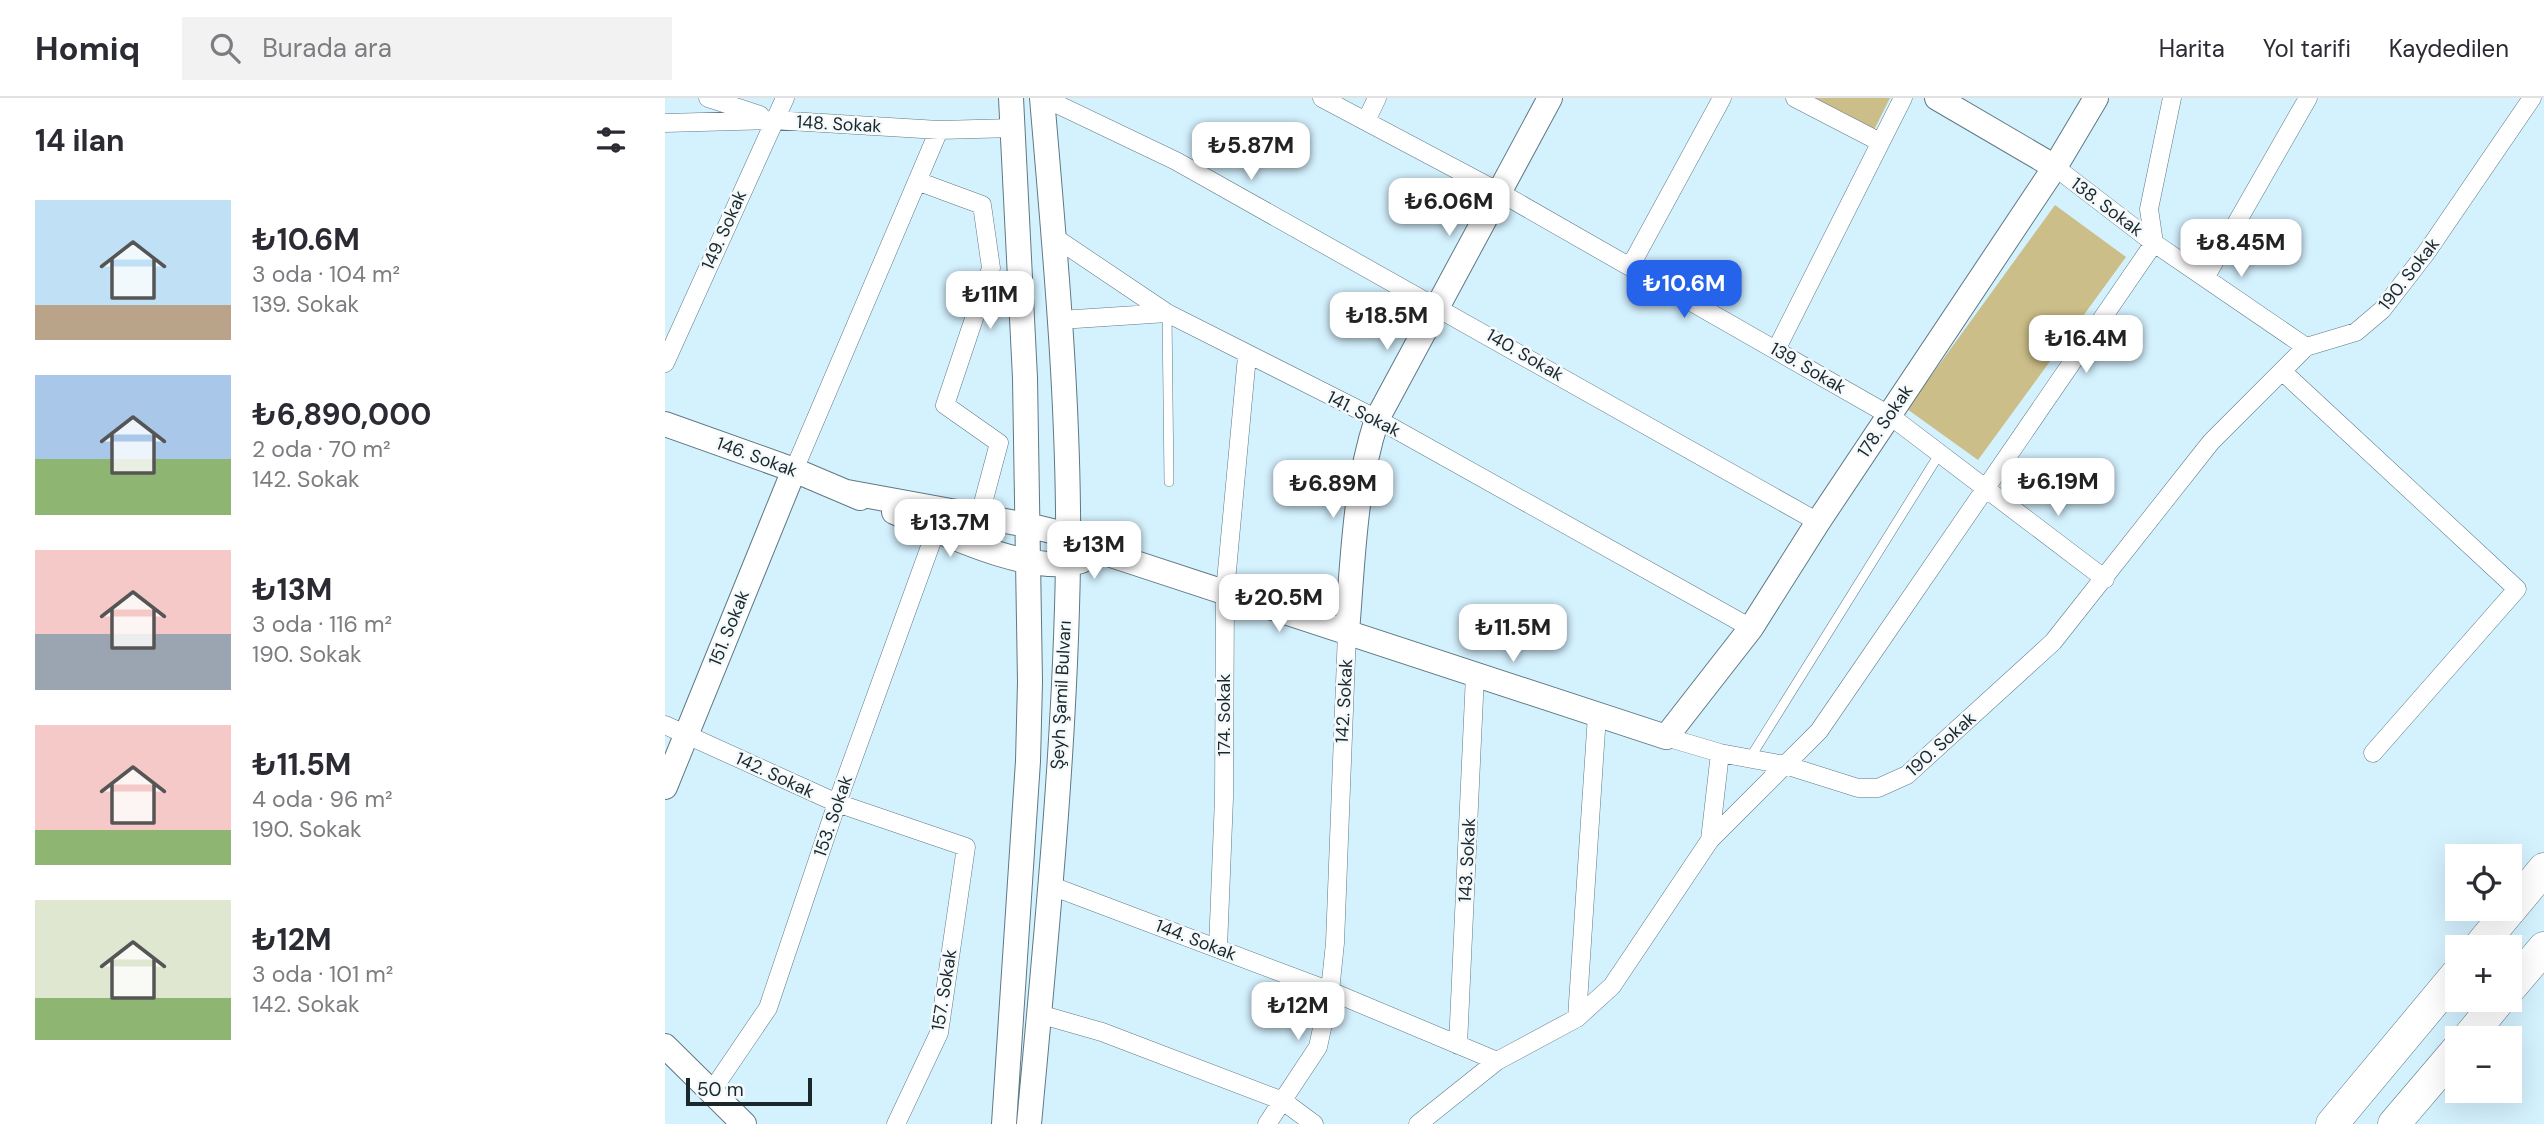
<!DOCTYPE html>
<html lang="tr">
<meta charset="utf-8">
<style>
:root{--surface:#fff;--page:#f2f2f3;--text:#2b2b33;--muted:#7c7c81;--line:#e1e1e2;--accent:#2563eb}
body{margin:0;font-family:"DM Sans",sans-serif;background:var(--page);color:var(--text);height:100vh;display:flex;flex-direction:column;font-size:26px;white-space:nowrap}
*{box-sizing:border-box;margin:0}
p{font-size:23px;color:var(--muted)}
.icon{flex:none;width:38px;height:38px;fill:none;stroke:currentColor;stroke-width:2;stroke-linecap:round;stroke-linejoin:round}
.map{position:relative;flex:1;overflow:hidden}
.details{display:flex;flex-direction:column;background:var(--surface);width:665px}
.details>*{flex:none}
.buttons{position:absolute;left:1780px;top:746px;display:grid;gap:14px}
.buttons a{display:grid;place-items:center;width:77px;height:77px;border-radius:0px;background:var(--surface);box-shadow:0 7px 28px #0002;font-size:35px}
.scale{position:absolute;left:21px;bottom:18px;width:126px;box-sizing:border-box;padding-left:7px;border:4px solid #1c272b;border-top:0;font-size:19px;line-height:24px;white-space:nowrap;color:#1c272b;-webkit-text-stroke:5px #f4fafc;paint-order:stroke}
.price{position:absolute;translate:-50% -60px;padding:0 16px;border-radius:14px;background:#fff;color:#222;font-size:23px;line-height:46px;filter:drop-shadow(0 2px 4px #0008)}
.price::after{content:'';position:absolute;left:50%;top:42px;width:21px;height:16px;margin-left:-10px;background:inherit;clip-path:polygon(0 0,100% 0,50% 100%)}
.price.on{background:var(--accent);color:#fff}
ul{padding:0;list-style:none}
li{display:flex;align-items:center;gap:21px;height:175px;padding:0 35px}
li span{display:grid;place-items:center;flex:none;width:196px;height:140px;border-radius:0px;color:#555}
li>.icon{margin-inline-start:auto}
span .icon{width:84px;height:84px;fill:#fffc;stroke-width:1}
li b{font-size:30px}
h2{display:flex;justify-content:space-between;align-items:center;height:84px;padding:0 35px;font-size:30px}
header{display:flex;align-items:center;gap:42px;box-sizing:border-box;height:98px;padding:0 35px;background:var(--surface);border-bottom:2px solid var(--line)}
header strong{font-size:33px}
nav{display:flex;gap:38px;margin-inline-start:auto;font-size:24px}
.search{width:490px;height:63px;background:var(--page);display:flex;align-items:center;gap:18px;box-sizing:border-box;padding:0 24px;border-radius:0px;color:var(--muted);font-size:26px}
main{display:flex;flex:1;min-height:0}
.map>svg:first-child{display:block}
.green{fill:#ccbe88}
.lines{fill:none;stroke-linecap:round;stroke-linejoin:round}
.lane-casing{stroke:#5f7984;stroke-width:10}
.street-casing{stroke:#5f7984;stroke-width:19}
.secondary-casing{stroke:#5f7984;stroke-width:26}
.highway-casing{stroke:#5f7984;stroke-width:33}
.lane{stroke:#fff;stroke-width:9}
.street{stroke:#fff;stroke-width:18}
.secondary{stroke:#fff;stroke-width:24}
.highway{stroke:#fff;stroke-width:32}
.labels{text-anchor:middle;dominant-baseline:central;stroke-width:5;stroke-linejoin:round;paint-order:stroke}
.street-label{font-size:18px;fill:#1c272b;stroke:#f4fafc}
</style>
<header>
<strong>Homiq</strong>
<div class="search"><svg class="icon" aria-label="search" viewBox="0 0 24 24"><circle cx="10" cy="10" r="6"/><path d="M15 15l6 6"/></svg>Burada ara</div>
<nav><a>Harita</a><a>Yol tarifi</a><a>Kaydedilen</a></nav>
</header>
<main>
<section class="details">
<h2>14 ilan<svg class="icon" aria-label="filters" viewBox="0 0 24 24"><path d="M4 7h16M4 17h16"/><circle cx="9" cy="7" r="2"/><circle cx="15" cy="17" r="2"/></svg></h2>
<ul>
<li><span style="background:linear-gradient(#bfe0f5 75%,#b9a48a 0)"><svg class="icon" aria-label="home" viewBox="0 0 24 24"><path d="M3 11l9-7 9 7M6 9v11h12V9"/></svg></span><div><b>₺10.6M</b><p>3 oda · 104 m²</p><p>139. Sokak</p></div></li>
<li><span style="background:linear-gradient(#a9c7e8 60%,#8fb573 0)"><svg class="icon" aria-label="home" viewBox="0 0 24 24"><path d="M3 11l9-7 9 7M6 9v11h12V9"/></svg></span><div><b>₺6,890,000</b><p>2 oda · 70 m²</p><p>142. Sokak</p></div></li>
<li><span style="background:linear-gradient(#f6c9c9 60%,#9aa5b1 0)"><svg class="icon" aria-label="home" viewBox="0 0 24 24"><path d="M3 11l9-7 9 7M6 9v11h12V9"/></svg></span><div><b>₺13M</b><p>3 oda · 116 m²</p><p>190. Sokak</p></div></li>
<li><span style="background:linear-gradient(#f6c9c9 75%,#8fb573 0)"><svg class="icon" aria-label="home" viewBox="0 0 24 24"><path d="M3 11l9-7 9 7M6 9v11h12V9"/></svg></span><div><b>₺11.5M</b><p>4 oda · 96 m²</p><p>190. Sokak</p></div></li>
<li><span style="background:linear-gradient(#dfe7d0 70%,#8fb573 0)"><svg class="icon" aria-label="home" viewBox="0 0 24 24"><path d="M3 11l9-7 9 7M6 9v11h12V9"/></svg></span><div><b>₺12M</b><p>3 oda · 101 m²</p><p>142. Sokak</p></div></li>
</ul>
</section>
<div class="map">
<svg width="1879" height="1026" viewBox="0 0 1879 1026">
<rect width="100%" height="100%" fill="#d4f1fe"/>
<!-- green -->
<path class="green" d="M1146 0H1225L1209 32Z
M1390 107 1461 159 1313 362 1242 311Z"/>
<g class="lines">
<!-- lane casing -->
<g class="lane-casing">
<path id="lane" d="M502 215 504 384
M1085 660 1275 355"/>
</g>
<!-- street casing -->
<g class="street-casing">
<path id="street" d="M43 0 95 17
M379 0 511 63 1153 424
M657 0 834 94 1224 317 1440 481
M1130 0 1215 44
M701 23 712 0
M0 25 108 22 274 32 349 30
M1390 69 1489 145 1641 249
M252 83 317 107 326 170 280 307 334 345 314 420
M389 139 502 215 712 321 1086 530
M965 169 1057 0
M1540 180 1643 0
M395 222 502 215
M1111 252 1238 0
M0 265 120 0
M1617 273 1852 491 1708 655
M129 372 274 32
M0 627 172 705 301 749 274 935 231 1026
M1001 639 1055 655 1120 667 1193 690H1213L1242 677 1388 544 1546 344 1641 249 1691 234 1717 212 1761 155 1867 0
M1045 742 1154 633 1489 145 1484 111 1507 0
M384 787 665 893 832 963
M553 850 559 700 560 494 582 258
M374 916 437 934 618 1003 649 1026
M912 920 932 617
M793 947 810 577
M46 994 103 910 172 705 271 432
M602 1026 653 949 665 893 670 845 682 534
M753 1026 832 963 912 920 947 888 1045 742 1055 655"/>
</g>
<!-- secondary casing -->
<g class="secondary-casing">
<path id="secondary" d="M1272 0 1390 69
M0 326 129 372 195 400
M182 394 362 427 403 437 440 455 1001 639 1086 530 1153 424 1390 69 1431 0
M229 414C276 434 367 479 416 463
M682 534C688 462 689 391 712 321L885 0
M0 689 129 372
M0 948 79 1026
M339 1026 363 663 365 584 360 280 346 0
M364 1026C381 840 400 653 403 466 405 312 390 153 377 0"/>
</g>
<!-- highway casing -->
<g class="highway-casing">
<path id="highway" d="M1814 849 1879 771
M1844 891 1879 850
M1803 940 1835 901
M1667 1026 1792 876
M1729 1026 1792 952"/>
</g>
<!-- lane -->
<use href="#lane" class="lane"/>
<!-- street -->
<use href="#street" class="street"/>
<!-- secondary -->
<use href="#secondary" class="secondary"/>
<!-- highway -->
<use href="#highway" class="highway"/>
</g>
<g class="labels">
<!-- street labels -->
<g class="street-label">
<text transform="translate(174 26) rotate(3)">148. Sokak</text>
<text transform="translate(1442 109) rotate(37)">138. Sokak</text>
<text transform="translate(59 132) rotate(-66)">149. Sokak</text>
<text transform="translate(1744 176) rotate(-52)">190. Sokak</text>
<text transform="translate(860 257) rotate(30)">140. Sokak</text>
<text transform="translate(1143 270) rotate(30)">139. Sokak</text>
<text transform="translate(699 316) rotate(27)">141. Sokak</text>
<text transform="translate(1220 323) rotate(-56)">178. Sokak</text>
<text transform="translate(92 359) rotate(20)">146. Sokak</text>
<text transform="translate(64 530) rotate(-68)">151. Sokak</text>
<text transform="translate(396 597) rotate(-87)">Şeyh Şamil Bulvarı</text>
<text transform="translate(679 603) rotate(-87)">142. Sokak</text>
<text transform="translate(559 617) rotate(-90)">174. Sokak</text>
<text transform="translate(1276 646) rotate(-42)">190. Sokak</text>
<text transform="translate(110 677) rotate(25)">142. Sokak</text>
<text transform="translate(168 718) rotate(-71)">153. Sokak</text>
<text transform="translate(802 762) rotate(-87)">143. Sokak</text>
<text transform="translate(531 842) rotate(21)">144. Sokak</text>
<text transform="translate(279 892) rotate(-81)">157. Sokak</text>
</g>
</g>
</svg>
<div class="buttons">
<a><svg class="icon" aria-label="locate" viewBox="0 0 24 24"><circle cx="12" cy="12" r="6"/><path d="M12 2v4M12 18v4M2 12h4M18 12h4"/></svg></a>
<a>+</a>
<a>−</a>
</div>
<div class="scale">50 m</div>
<b class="price" style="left:586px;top:84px">₺5.87M</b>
<b class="price" style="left:784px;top:140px">₺6.06M</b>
<b class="price" style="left:1576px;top:181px">₺8.45M</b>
<b class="price on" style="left:1019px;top:222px">₺10.6M</b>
<b class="price" style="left:325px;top:233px">₺11M</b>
<b class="price" style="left:722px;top:254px">₺18.5M</b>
<b class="price" style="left:1421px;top:277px">₺16.4M</b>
<b class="price" style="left:1393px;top:420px">₺6.19M</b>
<b class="price" style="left:668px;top:422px">₺6.89M</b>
<b class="price" style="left:285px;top:461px">₺13.7M</b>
<b class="price" style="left:429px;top:483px">₺13M</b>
<b class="price" style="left:614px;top:536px">₺20.5M</b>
<b class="price" style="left:848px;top:566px">₺11.5M</b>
<b class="price" style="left:633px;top:944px">₺12M</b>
</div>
</main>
